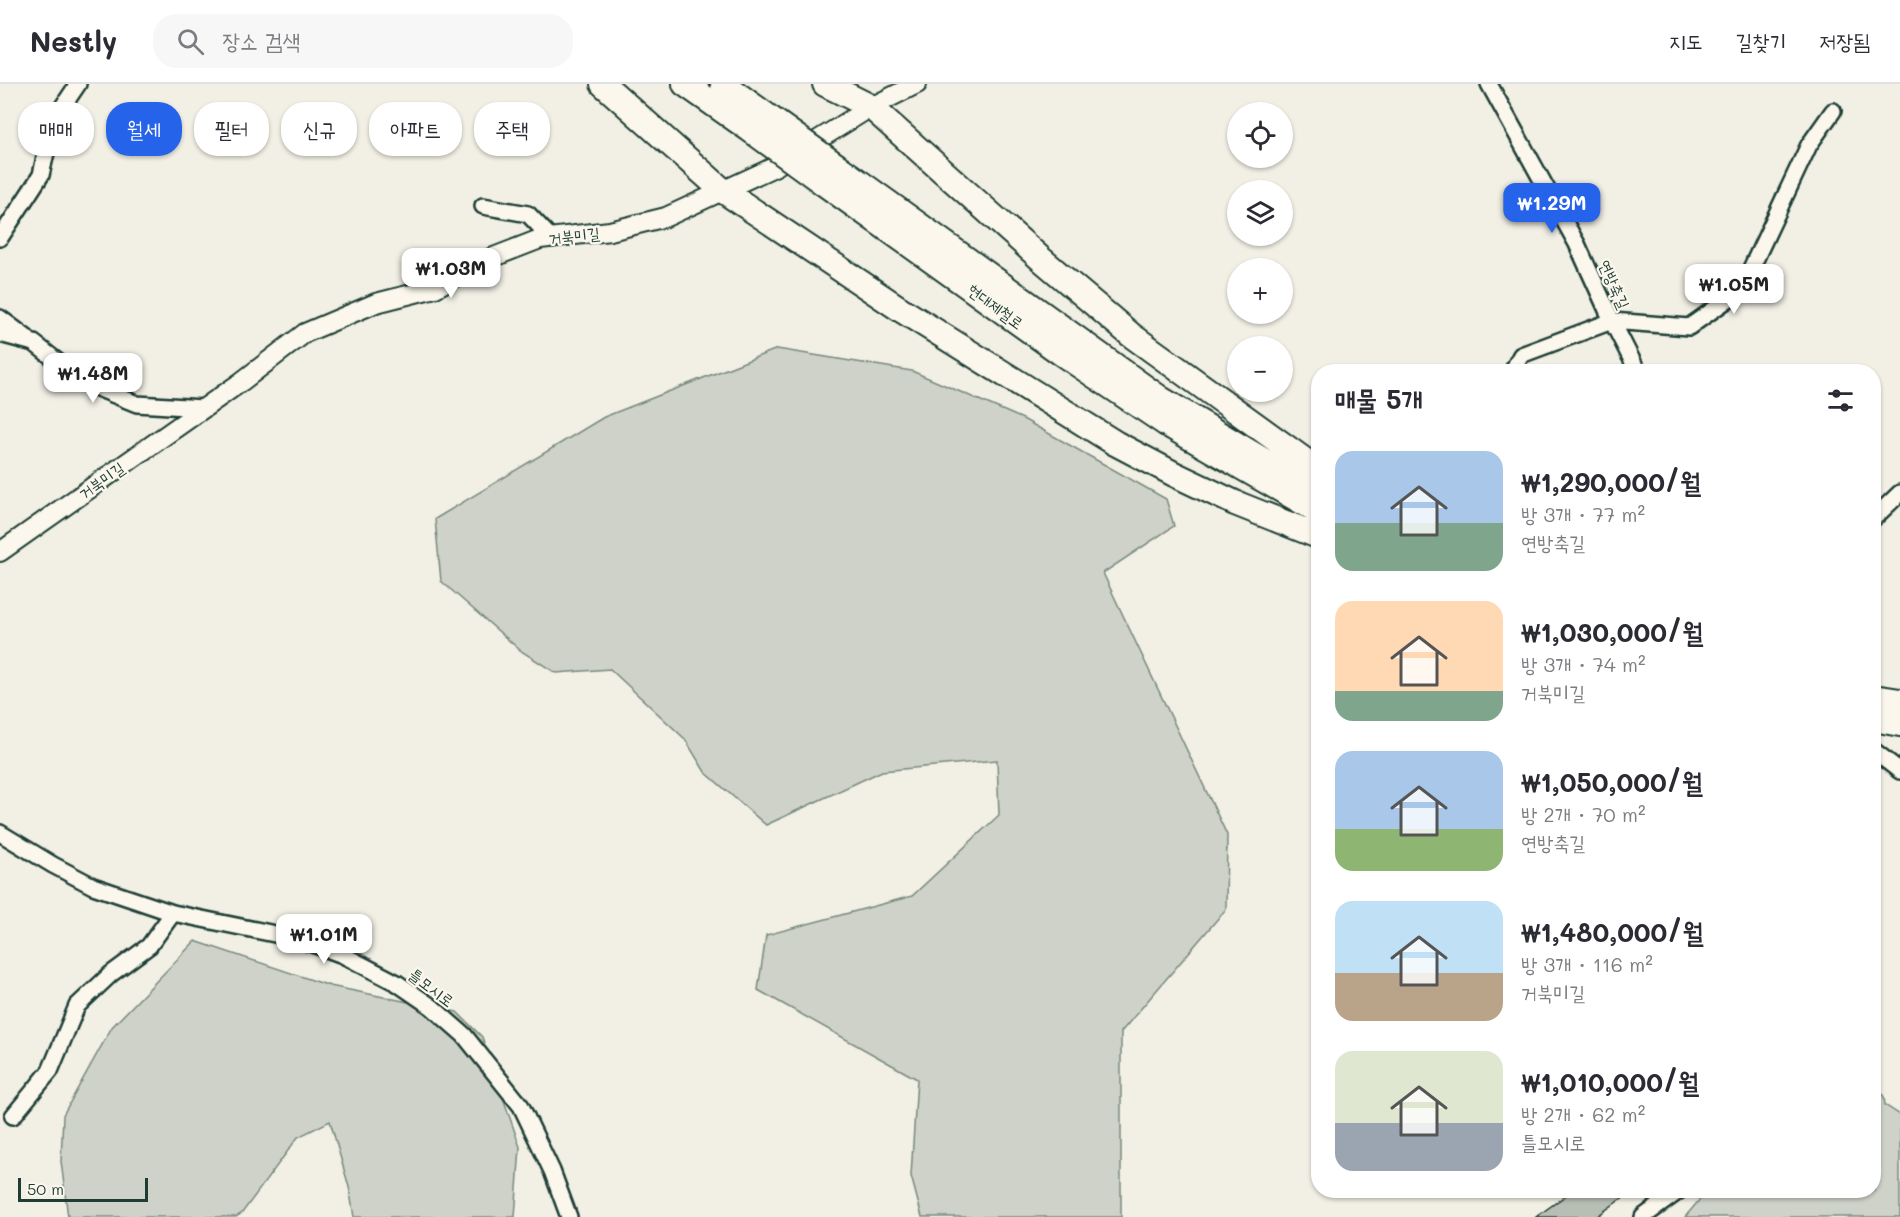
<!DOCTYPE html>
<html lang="ko">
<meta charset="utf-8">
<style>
:root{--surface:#fff;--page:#f7f7f7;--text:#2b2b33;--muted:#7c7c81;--line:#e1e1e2;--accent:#2563eb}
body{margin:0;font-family:Mali,"Poor Story",sans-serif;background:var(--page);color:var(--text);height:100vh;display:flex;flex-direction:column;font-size:22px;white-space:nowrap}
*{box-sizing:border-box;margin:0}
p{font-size:20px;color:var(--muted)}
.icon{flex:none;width:33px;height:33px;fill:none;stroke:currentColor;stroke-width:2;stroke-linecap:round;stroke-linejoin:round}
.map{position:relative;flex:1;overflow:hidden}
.sheet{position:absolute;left:1311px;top:280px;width:570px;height:834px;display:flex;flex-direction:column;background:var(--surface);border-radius:24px;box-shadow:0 2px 4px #0004}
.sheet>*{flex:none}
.hud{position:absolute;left:18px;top:18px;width:570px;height:54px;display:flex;gap:12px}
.controls{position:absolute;left:1227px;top:18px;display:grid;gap:12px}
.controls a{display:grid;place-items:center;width:66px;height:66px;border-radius:50%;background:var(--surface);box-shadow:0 2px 4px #0004;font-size:30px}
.scale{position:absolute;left:18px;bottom:15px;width:130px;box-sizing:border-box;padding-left:6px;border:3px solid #1f3d34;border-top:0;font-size:16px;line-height:21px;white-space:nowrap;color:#1f3d34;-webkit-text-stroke:4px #fbf7ec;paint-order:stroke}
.price{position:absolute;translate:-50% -51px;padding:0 14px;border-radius:12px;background:#fff;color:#222;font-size:20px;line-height:39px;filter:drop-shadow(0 2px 3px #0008)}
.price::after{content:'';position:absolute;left:50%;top:36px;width:18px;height:14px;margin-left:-9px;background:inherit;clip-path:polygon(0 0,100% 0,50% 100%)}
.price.on{background:var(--accent);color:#fff}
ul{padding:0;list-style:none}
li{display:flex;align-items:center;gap:18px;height:150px;padding:0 24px}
li span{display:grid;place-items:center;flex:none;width:168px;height:120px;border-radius:18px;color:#555}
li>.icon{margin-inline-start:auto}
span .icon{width:72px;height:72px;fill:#fffc;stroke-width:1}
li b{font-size:26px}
h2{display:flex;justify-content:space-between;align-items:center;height:72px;padding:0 24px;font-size:26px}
.chip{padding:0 21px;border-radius:24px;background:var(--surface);box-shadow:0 2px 4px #0004;font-size:21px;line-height:54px}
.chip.on{background:var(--accent);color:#fff}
header{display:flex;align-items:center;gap:36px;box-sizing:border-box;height:84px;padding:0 30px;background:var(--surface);border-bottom:2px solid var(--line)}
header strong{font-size:28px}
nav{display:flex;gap:33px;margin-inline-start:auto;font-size:21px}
.search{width:420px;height:54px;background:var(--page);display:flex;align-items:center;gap:15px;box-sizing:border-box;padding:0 21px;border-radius:24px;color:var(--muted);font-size:22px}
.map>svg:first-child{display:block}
.green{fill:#cfd2c8;stroke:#77887e;stroke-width:1.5}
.building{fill:#b7beb3;stroke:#1f3d34;stroke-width:1.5}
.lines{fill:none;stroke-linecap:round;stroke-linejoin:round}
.minor-casing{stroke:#1f3d34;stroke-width:20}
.tertiary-casing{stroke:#1f3d34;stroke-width:22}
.trunk-casing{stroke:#1f3d34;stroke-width:28}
.minor{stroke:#fbf7ec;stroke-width:15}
.tertiary{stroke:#fbf7ec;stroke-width:18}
.trunk{stroke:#fbf7ec;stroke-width:24}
.trunk-bridge-casing{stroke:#1f3d34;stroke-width:28;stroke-linecap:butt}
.trunk-bridge{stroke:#fbf7ec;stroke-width:24}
.labels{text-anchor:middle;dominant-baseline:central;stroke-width:4.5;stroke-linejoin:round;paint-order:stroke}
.street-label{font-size:16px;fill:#1f3d34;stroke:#fbf7ec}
</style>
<header>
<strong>Nestly</strong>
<div class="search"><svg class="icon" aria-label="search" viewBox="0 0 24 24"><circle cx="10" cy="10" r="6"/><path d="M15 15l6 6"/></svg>장소 검색</div>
<nav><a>지도</a><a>길찾기</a><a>저장됨</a></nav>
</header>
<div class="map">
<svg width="1900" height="1133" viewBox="0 0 1900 1133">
<rect width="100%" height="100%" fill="#f2f0e5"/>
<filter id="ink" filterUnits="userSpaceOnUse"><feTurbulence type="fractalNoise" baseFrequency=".0167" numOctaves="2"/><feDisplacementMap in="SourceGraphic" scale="12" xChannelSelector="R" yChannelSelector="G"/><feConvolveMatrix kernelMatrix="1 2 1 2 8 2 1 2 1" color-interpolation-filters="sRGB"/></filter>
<g filter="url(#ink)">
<!-- green -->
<path class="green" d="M777 265 912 287 1023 335 1166 415 1174 442 1103 489 1227 751 1226 825 1121 948V1133H922L911 1092 917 995 758 906 766 851 912 812 999 731 997 676 882 687 766 741 705 688 685 655 610 585 556 589 521 567 441 497 435 435 604 333Z
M195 857 330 902 457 928 482 953 520 1063 515 1133H354L349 1103 330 1037 298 1053 242 1129 236 1133H68L61 1077 63 1031 112 943Z
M1874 997 1884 1013 1885 1021 1900 1031V1133H1685L1707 1107H1874Z"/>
<!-- building -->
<path class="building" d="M1572 1107H1632L1596 1133H1536Z"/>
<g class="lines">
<!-- minor casing -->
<g class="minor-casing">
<path id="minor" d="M1489 0 1577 160 1612 237 1638 288
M483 122 528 130 551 154
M0 154 41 91 53 37 78 0
M0 234 27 254
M0 250 34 259 85 299 137 320 203 324
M1512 288 1521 271 1612 237 1689 243 1741 206 1809 61 1833 27
M1874 434 1900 409
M1874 667 1900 687
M0 749 53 781 93 802 173 829 299 855 343 871 397 899 432 923 464 951 521 1022 552 1087 569 1133
M13 1032 50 987 77 922 111 890 149 862 173 829
M1643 1133 1679 1107"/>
</g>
<!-- tertiary casing -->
<g class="tertiary-casing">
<path id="tertiary" d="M0 468 241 298 305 249 376 219 435 204 486 176 540 155 610 147 666 133 776 82 871 23 917 0"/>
</g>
<!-- trunk casing -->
<g class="trunk-casing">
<path id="trunk" d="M603 0 722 106 900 225 1115 359 1174 390 1235 419 1318 452
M685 0 752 47
M723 0 770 34
M825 0 871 23 1041 175 1131 251 1318 386
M837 82 1161 315 1318 409
M822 98 1061 269 1165 339 1318 427
M1874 613 1900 617
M1874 635 1900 640"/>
</g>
<!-- minor -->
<use href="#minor" class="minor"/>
<!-- tertiary -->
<use href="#tertiary" class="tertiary"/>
<!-- trunk -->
<use href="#trunk" class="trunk"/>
<!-- trunk-bridge casing -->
<g class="trunk-bridge-casing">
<path id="trunk-bridge" d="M770 34 837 82
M752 47 822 98"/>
</g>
<!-- trunk-bridge -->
<use href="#trunk-bridge" class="trunk-bridge"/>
</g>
</g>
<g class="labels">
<!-- street labels -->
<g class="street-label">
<text transform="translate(574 151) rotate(-6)">거북미길</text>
<text transform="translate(1615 200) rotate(66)">연방축길</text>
<text transform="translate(996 222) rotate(36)">현대제철로</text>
<text transform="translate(101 396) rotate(-35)">거북미길</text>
<text transform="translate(432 903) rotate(37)">틀모시로</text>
</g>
</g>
</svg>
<div class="controls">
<a><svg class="icon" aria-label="locate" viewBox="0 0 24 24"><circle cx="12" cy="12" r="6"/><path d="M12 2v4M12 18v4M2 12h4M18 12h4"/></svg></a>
<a><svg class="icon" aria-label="layers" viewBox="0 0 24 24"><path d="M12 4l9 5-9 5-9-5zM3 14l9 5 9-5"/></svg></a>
<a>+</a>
<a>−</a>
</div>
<div class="scale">50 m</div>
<b class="price on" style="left:1552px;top:150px">₩1.29M</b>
<b class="price" style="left:451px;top:215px">₩1.03M</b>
<b class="price" style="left:1734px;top:231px">₩1.05M</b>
<b class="price" style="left:93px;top:320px">₩1.48M</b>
<b class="price" style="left:324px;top:881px">₩1.01M</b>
<div class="hud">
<a class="chip">매매</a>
<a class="chip on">월세</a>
<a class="chip">필터</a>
<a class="chip">신규</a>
<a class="chip">아파트</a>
<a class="chip">주택</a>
</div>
<section class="sheet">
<h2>매물 5개<svg class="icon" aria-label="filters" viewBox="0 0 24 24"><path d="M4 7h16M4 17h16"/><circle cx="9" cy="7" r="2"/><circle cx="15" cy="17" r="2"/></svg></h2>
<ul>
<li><span style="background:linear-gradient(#a9c7e8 60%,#7fa58c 0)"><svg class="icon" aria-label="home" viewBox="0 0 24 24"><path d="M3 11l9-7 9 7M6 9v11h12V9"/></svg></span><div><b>₩1,290,000/월</b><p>방 3개 · 77 m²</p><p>연방축길</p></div></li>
<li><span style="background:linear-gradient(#ffd9b3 75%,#7fa58c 0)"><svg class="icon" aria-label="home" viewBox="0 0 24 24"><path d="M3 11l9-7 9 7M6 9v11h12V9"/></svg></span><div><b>₩1,030,000/월</b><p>방 3개 · 74 m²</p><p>거북미길</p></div></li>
<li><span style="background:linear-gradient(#a9c7e8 65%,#8fb573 0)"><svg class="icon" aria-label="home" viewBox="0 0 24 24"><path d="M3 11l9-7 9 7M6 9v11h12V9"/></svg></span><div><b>₩1,050,000/월</b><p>방 2개 · 70 m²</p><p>연방축길</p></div></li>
<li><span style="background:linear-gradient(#bfe0f5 60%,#b9a48a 0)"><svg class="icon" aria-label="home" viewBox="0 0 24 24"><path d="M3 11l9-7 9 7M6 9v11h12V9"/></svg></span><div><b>₩1,480,000/월</b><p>방 3개 · 116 m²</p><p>거북미길</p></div></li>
<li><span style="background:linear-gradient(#dfe7d0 60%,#9aa5b1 0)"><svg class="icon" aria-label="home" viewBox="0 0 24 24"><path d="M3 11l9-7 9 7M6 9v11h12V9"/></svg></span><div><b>₩1,010,000/월</b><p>방 2개 · 62 m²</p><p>틀모시로</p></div></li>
</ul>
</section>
</div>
